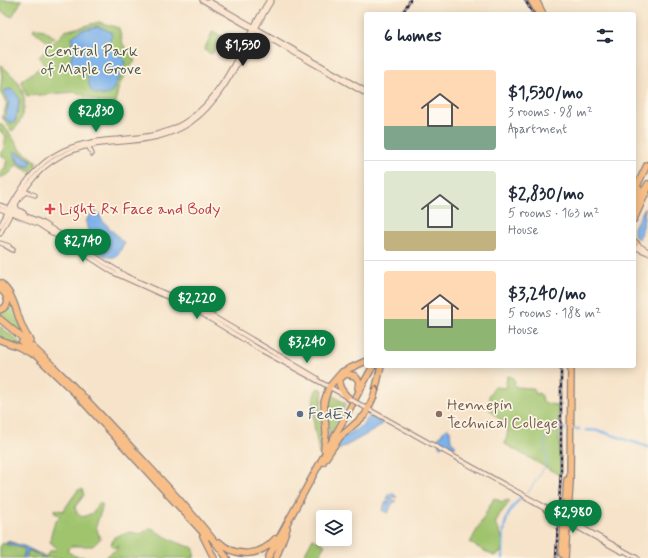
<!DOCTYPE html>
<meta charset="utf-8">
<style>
:root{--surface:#fff;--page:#f2f2f3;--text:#1f2937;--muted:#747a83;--line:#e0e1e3;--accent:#0b8043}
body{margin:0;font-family:Mynerve,sans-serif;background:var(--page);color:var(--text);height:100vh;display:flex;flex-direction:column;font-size:15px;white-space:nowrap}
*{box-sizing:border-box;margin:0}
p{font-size:13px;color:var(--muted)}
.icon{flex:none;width:22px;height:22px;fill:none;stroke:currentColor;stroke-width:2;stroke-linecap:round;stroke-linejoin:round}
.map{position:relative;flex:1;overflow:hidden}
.sheet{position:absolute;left:364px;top:12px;width:272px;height:356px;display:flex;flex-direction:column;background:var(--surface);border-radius:4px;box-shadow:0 2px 10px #0003}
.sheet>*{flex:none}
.fabs{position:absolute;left:316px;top:510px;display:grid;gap:8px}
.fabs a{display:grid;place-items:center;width:36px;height:36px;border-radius:4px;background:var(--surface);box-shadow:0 2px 10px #0003;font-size:20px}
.price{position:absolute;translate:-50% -34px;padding:0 9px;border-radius:14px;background:var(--accent);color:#fff;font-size:13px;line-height:26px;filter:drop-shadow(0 1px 2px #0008)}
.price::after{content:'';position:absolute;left:50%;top:24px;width:12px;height:9px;margin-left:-6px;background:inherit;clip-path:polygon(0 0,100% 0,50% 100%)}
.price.selected{background:#222;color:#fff}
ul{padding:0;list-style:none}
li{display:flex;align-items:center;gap:12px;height:100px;padding:0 20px}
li+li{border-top:1px solid var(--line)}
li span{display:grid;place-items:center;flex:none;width:112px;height:80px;border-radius:4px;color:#555}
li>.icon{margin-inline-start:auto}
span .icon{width:48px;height:48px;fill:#fffc;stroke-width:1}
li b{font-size:17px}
h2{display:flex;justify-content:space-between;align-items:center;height:48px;padding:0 20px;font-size:17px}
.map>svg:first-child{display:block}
.green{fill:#a0c46e;stroke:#617354;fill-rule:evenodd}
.water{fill:#7cb1ea;stroke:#4f6a92}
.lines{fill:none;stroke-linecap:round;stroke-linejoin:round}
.stream{stroke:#7cb1ea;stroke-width:1}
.river{stroke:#7cb1ea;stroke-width:2.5}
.secondary-casing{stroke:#8c8282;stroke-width:5.5}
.highway-casing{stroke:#8c8282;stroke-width:8}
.secondary{stroke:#fce5cf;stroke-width:3.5}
.highway{stroke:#f7be88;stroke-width:5.5}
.rail-casing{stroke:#22223b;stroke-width:2.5}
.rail{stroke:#fcf5e5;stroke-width:1;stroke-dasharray:3;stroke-linecap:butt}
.secondary-bridge-casing{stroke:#8c8282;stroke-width:5.5;stroke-linecap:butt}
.secondary-bridge{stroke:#fce5cf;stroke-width:3.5}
.oneway{stroke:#8c7062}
.health-dot{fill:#e0444e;stroke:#fcf5e5;stroke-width:1.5}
.service-dot{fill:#5c6f8a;stroke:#fcf5e5;stroke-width:1.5}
.education-dot{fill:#8d6e63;stroke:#fcf5e5;stroke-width:1.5}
.labels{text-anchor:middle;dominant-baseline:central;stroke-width:3.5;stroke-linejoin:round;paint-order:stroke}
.park-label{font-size:16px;fill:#4e5b4d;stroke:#fcf5e5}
.health-label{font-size:16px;fill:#be3a42;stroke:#fcf5e5;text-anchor:start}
.education-label{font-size:16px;fill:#785e54;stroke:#fcf5e5;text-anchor:start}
.service-label{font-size:16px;fill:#4e5e75;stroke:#fcf5e5;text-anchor:start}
</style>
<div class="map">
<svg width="648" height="558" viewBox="0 0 648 558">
<rect width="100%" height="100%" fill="#fcf5e5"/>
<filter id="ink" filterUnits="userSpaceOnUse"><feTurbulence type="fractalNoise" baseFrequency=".025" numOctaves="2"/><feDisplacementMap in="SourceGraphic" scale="8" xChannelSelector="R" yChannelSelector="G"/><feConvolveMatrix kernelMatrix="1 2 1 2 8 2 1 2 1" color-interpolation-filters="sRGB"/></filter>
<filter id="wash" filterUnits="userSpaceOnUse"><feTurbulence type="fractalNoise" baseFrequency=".012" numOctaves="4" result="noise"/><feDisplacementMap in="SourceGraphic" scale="16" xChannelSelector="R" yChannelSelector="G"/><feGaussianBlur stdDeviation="0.9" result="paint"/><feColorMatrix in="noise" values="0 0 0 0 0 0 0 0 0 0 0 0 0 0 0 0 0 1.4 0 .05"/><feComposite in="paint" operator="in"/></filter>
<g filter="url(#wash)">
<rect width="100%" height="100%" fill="#f6e3c9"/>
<!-- green -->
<path class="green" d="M0 0H22L12 17 0 11Z
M99 22 119 28 123 44 135 61C125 73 116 87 116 103L100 102 75 92 27 96 21 81 44 65 39 57 65 31Z
M34 28 44 30 54 37 49 43 33 30Z
M213 31 221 36 212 54 204 50Z
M0 64C7 71 15 77 19 84 28 97 25 122 12 131L2 117 7 104 0 92 2 77ZM9 100H20L15 122 8 121 5 118Z
M0 123 8 131 20 149 36 161V166L30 172 16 165 10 173 0 178V172L5 168 7 160 0 154 4 148 6 136 0 131ZM18 152 32 160 26 167 17 162 15 153Z
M6 290 27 337 31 343 0 317V311L5 308Z
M0 326 29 350 0 339Z
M507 376 512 377 515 382 514 384 516 387 533 388 536 394 539 393 542 396 543 402 558 406 561 476 505 444 508 431 502 422 487 407 490 400 489 396 494 387 506 388Z
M318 388 323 390 320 411 324 437 319 455C317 439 307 399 318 388Z
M332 395 346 404 329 437 327 411Z
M82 489 84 495 75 507 77 513 82 517 93 513 99 503 103 505 96 526 100 539 93 546H71L67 551 75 556 98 558H26L28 550 45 557 51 550H56L57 548 50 542 51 539 50 538 55 522 60 516 55 513 54 509 63 511 78 490Z
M494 498 502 502 509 500V503L499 515 495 525C502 533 505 542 501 553L494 556 470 543Z
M152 528C158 534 185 547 192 547L194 549V558H104L117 549 118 545 114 548 111 545 114 537 129 532 140 534Z
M313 538 325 545 317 558H309L304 555Z
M8 541 26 547 23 558H0V545Z"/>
<!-- water -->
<path class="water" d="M98 26 111 32 112 35 109 42 112 49 122 56 125 63 113 90C108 97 100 96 92 92 85 81 93 67 73 70L69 67 72 56V37L81 30Z
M10 89C24 95 18 109 15 121L12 123 5 119 9 102 4 93 5 90Z
M13 151 32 160 29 167 19 163Z
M645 208 643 227 639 239 634 236V227Z
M94 211 100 215 101 219 124 243 118 255 114 257C96 260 89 235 86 223L88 217Z
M370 415 383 422 378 428 333 453 341 439 363 425Z
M447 428 450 430 451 441 455 444V448L446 444 441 447 439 446V441L437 439Z
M392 493 397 497 389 498 396 501 392 504 388 513 382 510 386 502 390 503 387 500 388 495Z
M8 542 26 547 46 557 28 550 26 558H23L25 549 5 544Z"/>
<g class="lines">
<!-- stream -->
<path class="stream" d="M527 494 546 465C548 455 543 446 546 436L560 429"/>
<!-- river -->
<path class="river" d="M562 429H565
M572 429H579
M586 430 600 431 648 447
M503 558C503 533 502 515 521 498"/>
</g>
</g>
<g filter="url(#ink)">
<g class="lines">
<!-- secondary casing -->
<g class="secondary-casing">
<path id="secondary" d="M202 0 366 94
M209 1 366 91
M86 146 89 147 92 154
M22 195 26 192 35 195
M16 204 17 209 24 213
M0 205 41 222 126 276 202 310 317 378
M0 209 38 224 114 273 194 309 259 349 344 395
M0 226C31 168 48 143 119 139 144 137 167 135 188 120 227 94 244 38 269 0
M0 234C31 174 48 146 121 142 146 140 169 137 190 123 229 96 247 39 272 0
M0 243 9 246
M635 243 648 251
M6 246 13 250
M634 247 648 253
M359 404 637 558
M526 498 549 511
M566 521 622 552"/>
</g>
<!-- highway casing -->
<g class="highway-casing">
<path id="highway" d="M531 0 539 14
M536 0 543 14
M634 192 647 165
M634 198 639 189
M634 207 648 184
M634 219 648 188
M634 242 636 243
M0 283C19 298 15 322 30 340
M0 289C8 295 12 305 0 310
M0 319C47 357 87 400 128 444 162 481 197 517 227 558
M0 340 19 347 32 354
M22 342 76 394 207 537
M350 399C342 392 332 380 347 374L355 376 359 381 358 388
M324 449 326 434 324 402 329 387 342 372 366 361
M323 462 340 437 365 415 374 396 381 366
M547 510 564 524
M568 530 571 526H575
M203 536 214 558
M219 542C236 558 260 557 275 539
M562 554 567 480
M268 558 373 366
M276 558 287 528
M565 558 570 483 571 366"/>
</g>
<!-- secondary -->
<use href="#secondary" class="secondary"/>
<!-- highway -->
<use href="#highway" class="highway"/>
<!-- rail casing -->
<g class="rail-casing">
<path id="rail" d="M525 0 533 14
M402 14 410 0
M556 558 561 470V366"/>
</g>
<!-- rail -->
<use href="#rail" class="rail"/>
<!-- secondary-bridge casing -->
<g class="secondary-bridge-casing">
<path id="secondary-bridge" d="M350 399 359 404"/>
</g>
<!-- secondary-bridge -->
<use href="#secondary-bridge" class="secondary-bridge"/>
</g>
<!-- one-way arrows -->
<defs><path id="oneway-chevron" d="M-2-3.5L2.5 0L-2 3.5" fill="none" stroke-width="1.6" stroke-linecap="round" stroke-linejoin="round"/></defs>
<use class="oneway" href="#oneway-chevron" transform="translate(376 388) rotate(-77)"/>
</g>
<!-- markers -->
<path class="health-dot" d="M48 203h4v4h4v4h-4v4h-4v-4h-4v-4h4z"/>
<circle class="service-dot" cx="300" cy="414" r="4"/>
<circle class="education-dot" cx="439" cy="414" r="4"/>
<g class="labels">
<!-- park labels -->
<g class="park-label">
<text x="91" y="51">Central Park<tspan x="91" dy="18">of Maple Grove</tspan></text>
</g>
<!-- health labels -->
<g class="health-label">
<text x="59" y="209">Light Rx Face and Body</text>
</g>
<!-- education labels -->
<g class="education-label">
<text x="447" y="405">Hennepin<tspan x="447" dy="18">Technical College</tspan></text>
</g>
<!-- service labels -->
<g class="service-label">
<text x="308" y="414">FedEx</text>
</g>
</g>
</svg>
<div class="fabs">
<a><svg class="icon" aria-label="layers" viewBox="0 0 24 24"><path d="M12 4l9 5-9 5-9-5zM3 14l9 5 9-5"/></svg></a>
</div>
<b class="price selected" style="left:243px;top:67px">$1,530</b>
<b class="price" style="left:96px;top:133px">$2,830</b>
<b class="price" style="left:83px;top:263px">$2,740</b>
<b class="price" style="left:197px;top:320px">$2,220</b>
<b class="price" style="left:307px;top:364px">$3,240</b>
<b class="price" style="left:573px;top:534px">$2,980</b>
<section class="sheet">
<h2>6 homes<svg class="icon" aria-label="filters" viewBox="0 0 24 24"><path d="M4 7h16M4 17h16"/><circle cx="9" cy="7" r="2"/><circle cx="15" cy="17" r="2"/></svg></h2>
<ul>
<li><span style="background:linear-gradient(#ffd9b3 70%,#7fa58c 0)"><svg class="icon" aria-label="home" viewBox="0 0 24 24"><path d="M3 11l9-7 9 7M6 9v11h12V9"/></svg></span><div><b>$1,530/mo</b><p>3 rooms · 98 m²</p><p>Apartment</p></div></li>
<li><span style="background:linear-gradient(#dfe7d0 75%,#c2b280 0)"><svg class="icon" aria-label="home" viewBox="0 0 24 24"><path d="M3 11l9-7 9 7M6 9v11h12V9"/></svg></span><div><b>$2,830/mo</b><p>5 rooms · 163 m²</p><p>House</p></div></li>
<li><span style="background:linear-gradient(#ffd9b3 60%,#8fb573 0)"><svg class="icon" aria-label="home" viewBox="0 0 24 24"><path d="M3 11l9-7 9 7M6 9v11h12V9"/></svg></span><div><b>$3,240/mo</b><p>5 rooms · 188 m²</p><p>House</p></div></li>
</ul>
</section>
</div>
